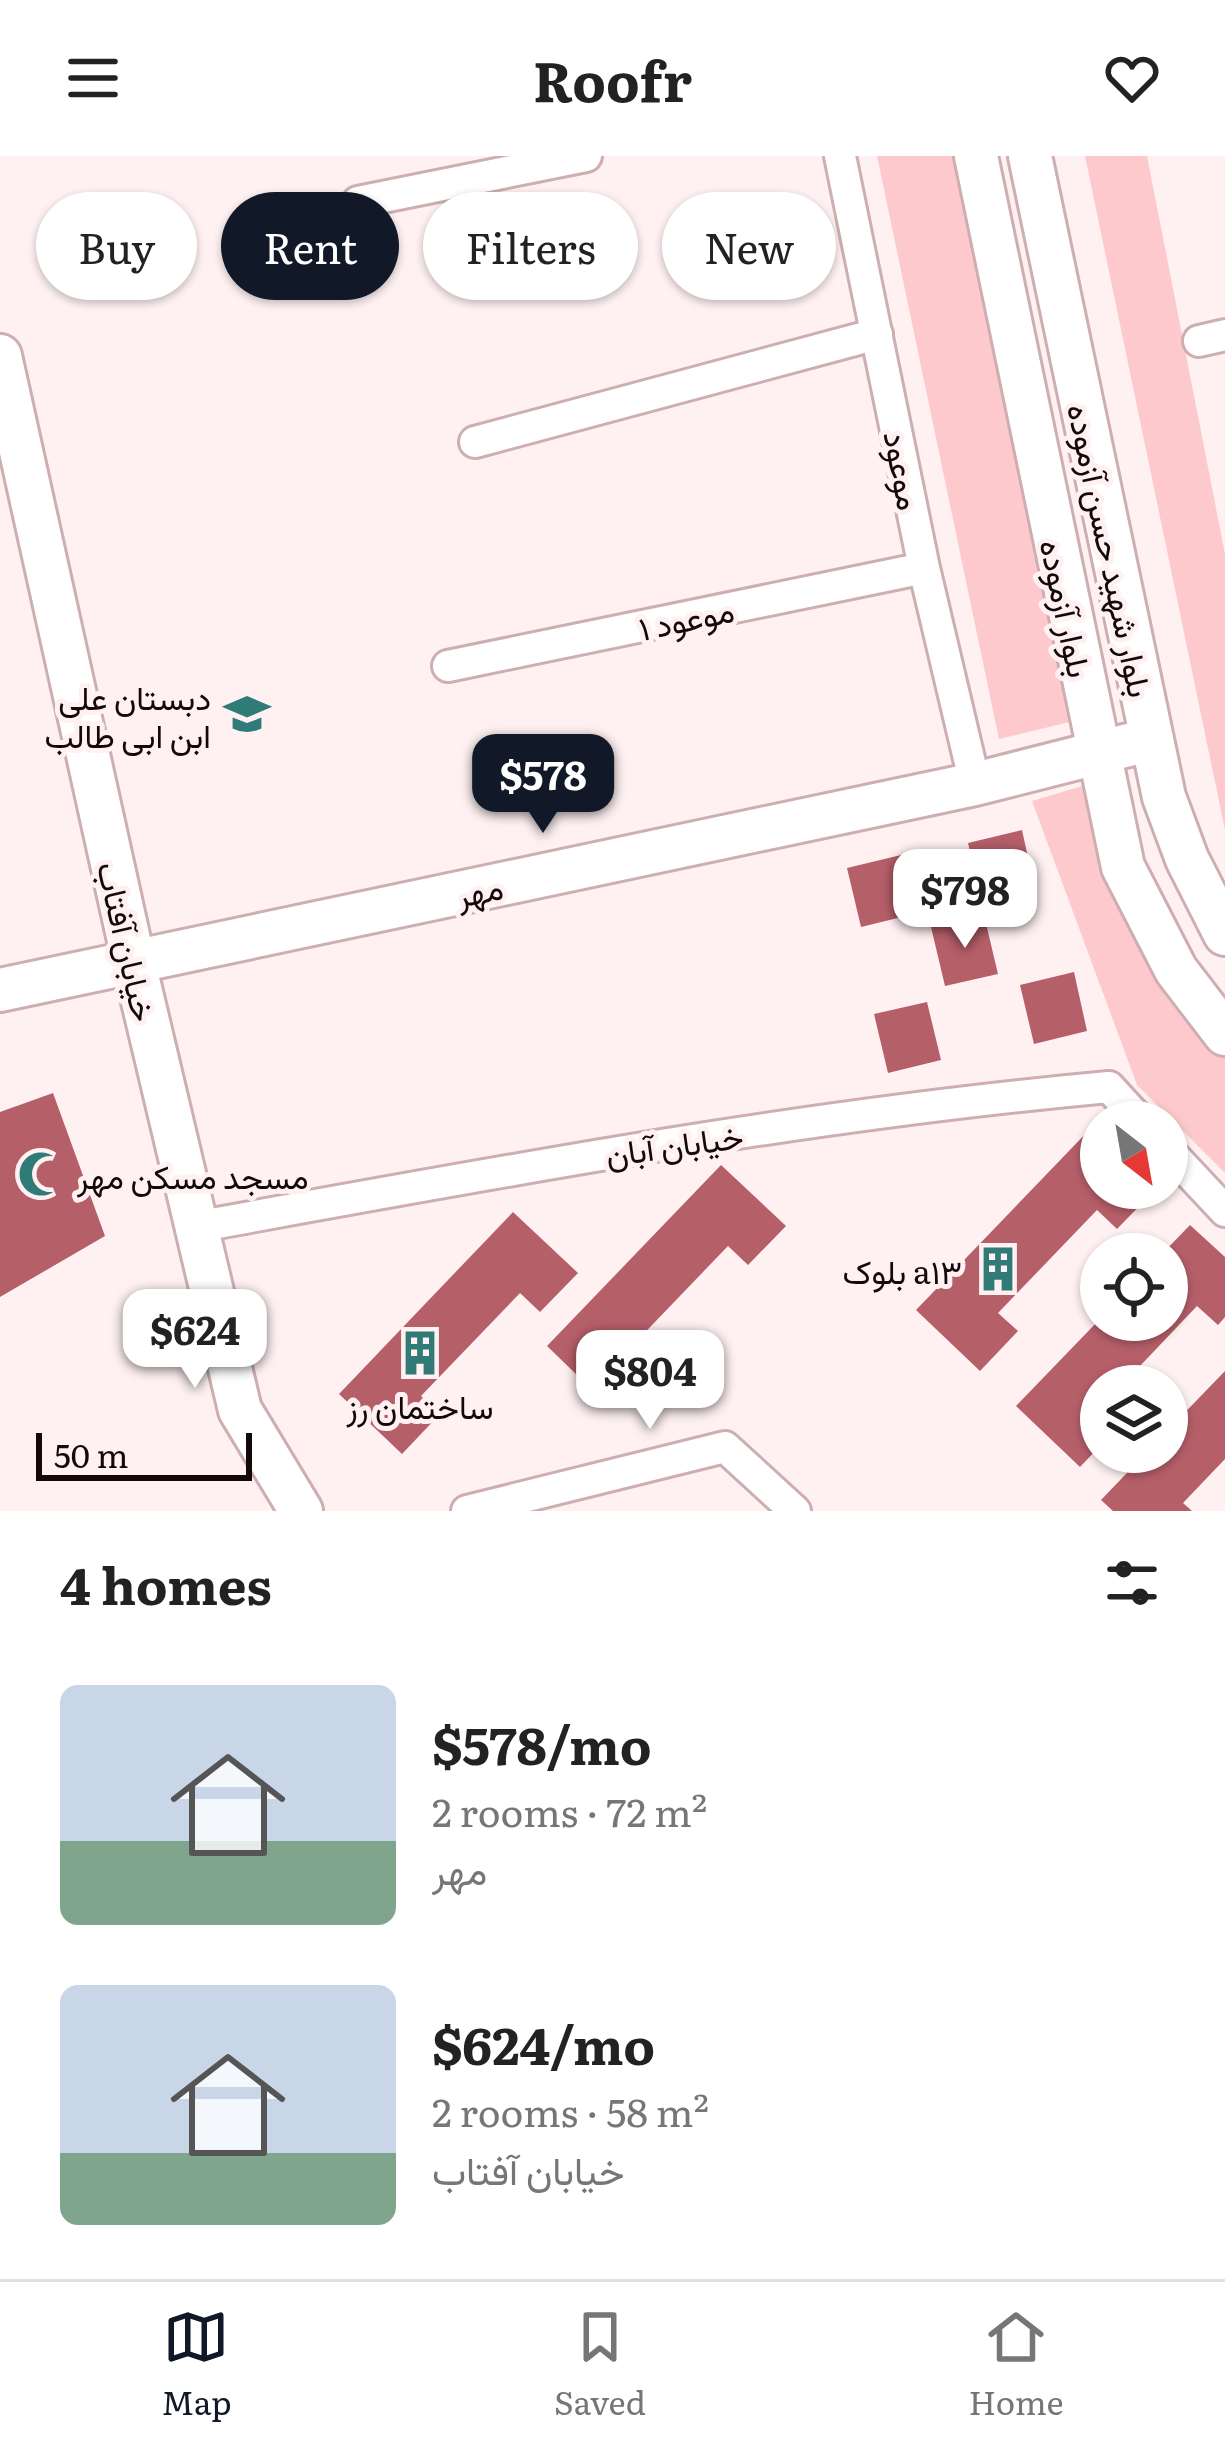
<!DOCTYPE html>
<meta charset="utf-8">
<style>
:root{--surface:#fff;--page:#f2f2f2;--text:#222;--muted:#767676;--line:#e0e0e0;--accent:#111827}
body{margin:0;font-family:Literata,Vazirmatn,serif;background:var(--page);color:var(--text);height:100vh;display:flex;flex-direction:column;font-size:45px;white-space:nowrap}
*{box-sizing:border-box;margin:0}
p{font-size:39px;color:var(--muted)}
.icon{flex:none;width:66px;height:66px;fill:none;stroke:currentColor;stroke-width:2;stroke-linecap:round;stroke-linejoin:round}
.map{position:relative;height:1355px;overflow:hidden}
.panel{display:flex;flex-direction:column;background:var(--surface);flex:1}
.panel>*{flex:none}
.banner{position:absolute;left:36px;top:36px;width:1155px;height:108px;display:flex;gap:24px}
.needle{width:78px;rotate:149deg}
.fabs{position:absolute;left:1080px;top:945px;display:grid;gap:24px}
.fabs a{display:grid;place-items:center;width:108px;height:108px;border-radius:50%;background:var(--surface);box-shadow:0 3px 9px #0004;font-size:60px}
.scale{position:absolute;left:36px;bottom:30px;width:216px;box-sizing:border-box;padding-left:12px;border:6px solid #14090a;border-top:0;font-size:33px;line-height:42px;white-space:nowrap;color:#14090a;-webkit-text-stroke:9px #fff1f2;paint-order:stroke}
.price{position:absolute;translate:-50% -102px;padding:0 27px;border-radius:24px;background:#fff;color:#222;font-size:39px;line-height:78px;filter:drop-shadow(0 3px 6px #0008)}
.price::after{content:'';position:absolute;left:50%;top:72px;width:36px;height:27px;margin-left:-18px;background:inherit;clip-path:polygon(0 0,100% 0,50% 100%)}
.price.selected{background:var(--accent);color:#fff}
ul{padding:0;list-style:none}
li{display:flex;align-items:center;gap:36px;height:300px;padding:0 60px}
li span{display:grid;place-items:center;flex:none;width:336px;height:240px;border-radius:18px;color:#555}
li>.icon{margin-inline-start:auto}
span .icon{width:144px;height:144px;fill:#fffc;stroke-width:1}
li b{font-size:51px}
h2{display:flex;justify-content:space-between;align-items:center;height:144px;padding:0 60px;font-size:51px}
.chip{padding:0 42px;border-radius:54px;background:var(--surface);box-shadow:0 3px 9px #0004;font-size:42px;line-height:108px}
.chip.selected{background:var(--accent);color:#fff}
header{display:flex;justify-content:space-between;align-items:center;height:156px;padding:0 60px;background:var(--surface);font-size:54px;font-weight:700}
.tabs{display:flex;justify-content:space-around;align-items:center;height:168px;border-top:3px solid var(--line);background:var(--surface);font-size:33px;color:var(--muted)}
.tabs a{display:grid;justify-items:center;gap:6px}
.tabs .selected{color:var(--accent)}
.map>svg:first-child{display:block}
.green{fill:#fdc9cd}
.building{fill:#b55f69}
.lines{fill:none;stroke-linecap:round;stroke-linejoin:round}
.street-casing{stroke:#ceaeb0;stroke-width:36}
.secondary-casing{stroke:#ceaeb0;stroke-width:48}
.street{stroke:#fff;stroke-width:30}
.secondary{stroke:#fff;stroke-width:42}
.labels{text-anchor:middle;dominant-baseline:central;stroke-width:10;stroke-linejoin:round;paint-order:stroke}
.street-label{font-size:33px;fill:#14090a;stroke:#fff1f2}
.poi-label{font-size:33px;fill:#14090a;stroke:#fff1f2;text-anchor:end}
</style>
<header><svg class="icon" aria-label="menu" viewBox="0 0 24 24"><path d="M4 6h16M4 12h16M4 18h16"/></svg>Roofr<svg class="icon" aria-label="heart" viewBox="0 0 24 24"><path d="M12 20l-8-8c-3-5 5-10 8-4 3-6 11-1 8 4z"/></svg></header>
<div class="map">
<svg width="1225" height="1355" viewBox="0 0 1225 1355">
<rect width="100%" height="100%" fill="#fff1f2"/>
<!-- green -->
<path class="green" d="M877 0H966L1078 564 999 583Z
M1085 0H1147L1225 398V674Z
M1089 628 1225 896V1017L1137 929 1032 645Z"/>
<!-- building -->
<path class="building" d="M1022 674 1035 733 982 745 968 687Z
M901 699 914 758 861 771 847 712Z
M984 759 998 818 945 830 931 771Z
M1074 816 1087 875 1034 888 1020 829Z
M927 846 941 904 888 917 874 858Z
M53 937 105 1080 0 1141V956Z
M1091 972 1101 982V1032L1155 1034 1117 1073 1097 1054 998 1157 1018 1175 980 1215 916 1154Z
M721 1009 786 1070 748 1109 728 1090 629 1193 648 1211 610 1251 547 1190Z
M513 1056 578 1117 540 1156 520 1137 421 1240 440 1258 402 1298 339 1238Z
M1190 1069 1225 1101V1161L1218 1169 1197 1150 1121 1230H1101V1289L1080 1311 1016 1250 1099 1164H1167V1098H1162Z
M1225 1215V1303L1183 1347 1192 1355H1113L1101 1344 1147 1296H1167V1275Z"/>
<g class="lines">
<!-- street casing -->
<g class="street-casing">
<path id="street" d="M840 0 924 412 975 628
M358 46 586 0
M1199 185 1225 179
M475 286 877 178
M448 510 924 412
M1167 993 1225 1055
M195 1071C498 1016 801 959 1109 931L1141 966
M467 1355 725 1291 795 1355"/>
</g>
<!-- secondary casing -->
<g class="secondary-casing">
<path id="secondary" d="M976 0 1123 711 1176 814 1225 878
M1030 0 1164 641 1187 703 1225 778
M0 200 134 807 240 1254 301 1355
M0 834 975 628 1152 583"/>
</g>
<!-- street -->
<use href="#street" class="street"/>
<!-- secondary -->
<use href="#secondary" class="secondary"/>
</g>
<!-- icons -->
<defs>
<g id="school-bare" transform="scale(3.6)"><path d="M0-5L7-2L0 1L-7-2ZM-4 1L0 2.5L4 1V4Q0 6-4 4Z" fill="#307a78" stroke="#fff1f2" stroke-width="2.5" paint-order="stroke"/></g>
<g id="mosque-bare" transform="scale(3.6)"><path d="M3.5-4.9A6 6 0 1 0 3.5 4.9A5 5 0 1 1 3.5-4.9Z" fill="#307a78" stroke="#fff1f2" stroke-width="2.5" paint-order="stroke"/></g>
<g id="building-bare" transform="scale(3.6)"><path d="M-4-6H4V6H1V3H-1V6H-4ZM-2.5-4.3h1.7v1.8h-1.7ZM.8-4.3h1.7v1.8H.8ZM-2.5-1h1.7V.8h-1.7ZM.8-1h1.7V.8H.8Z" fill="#307a78" stroke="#fff1f2" stroke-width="2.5" paint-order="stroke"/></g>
</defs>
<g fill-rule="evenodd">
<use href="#school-bare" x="247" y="558"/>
<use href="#mosque-bare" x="41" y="1018"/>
<use href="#building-bare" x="998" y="1113"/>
<use href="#building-bare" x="420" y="1197"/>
</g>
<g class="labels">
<!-- street labels -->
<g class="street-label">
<text transform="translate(905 314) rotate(79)">موعود</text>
<text transform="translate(1112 394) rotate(78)">بلوار شهید حسن آزموده</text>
<text transform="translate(1068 452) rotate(78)">بلوار آزموده</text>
<text transform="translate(686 461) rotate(-12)">موعود ۱</text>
<text transform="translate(479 733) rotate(-12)">مهر</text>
<text transform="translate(129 785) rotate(77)">خیابان آفتاب</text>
<text transform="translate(674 987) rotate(-8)">خیابان آبان</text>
</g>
<!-- poi labels -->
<g class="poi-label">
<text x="211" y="539">دبستان علی<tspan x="211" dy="38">ابن ابی طالب</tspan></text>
<text x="77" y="1018" text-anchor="start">مسجد مسکن مهر</text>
<text x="962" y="1113">بلوک a۱۳</text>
<text x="420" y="1248" text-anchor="middle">ساختمان رز</text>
</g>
</g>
</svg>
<div class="fabs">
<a><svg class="needle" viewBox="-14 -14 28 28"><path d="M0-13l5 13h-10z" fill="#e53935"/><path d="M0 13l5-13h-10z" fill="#767676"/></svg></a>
<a><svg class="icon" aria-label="locate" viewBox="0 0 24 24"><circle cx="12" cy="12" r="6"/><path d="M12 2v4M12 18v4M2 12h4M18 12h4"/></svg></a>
<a><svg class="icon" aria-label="layers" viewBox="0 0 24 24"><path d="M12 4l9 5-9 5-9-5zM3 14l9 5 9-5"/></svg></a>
</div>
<div class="scale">50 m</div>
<b class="price selected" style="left:543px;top:680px">$578</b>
<b class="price" style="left:965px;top:795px">$798</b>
<b class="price" style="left:195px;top:1235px">$624</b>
<b class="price" style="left:650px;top:1276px">$804</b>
<div class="banner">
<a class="chip">Buy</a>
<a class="chip selected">Rent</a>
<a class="chip">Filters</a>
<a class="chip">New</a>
</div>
</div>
<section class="panel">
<h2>4 homes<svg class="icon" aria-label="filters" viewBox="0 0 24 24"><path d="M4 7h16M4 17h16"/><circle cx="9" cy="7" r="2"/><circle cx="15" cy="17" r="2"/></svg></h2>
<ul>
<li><span style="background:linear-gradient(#c9d6e8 65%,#7fa58c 0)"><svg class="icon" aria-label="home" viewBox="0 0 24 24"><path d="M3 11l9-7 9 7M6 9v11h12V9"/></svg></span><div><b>$578/mo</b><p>2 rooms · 72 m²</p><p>مهر</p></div></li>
<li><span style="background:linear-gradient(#c9d6e8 70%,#7fa58c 0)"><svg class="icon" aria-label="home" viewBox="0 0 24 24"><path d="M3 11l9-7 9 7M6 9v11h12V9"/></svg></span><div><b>$624/mo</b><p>2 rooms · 58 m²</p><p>خیابان آفتاب</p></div></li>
</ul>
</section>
<nav class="tabs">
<a class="selected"><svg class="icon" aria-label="map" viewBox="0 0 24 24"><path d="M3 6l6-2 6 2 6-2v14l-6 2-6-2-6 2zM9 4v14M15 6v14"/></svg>Map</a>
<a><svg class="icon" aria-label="saved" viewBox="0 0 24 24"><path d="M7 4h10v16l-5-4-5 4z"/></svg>Saved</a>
<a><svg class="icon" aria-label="home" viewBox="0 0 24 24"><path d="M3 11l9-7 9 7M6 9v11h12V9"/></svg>Home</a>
</nav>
